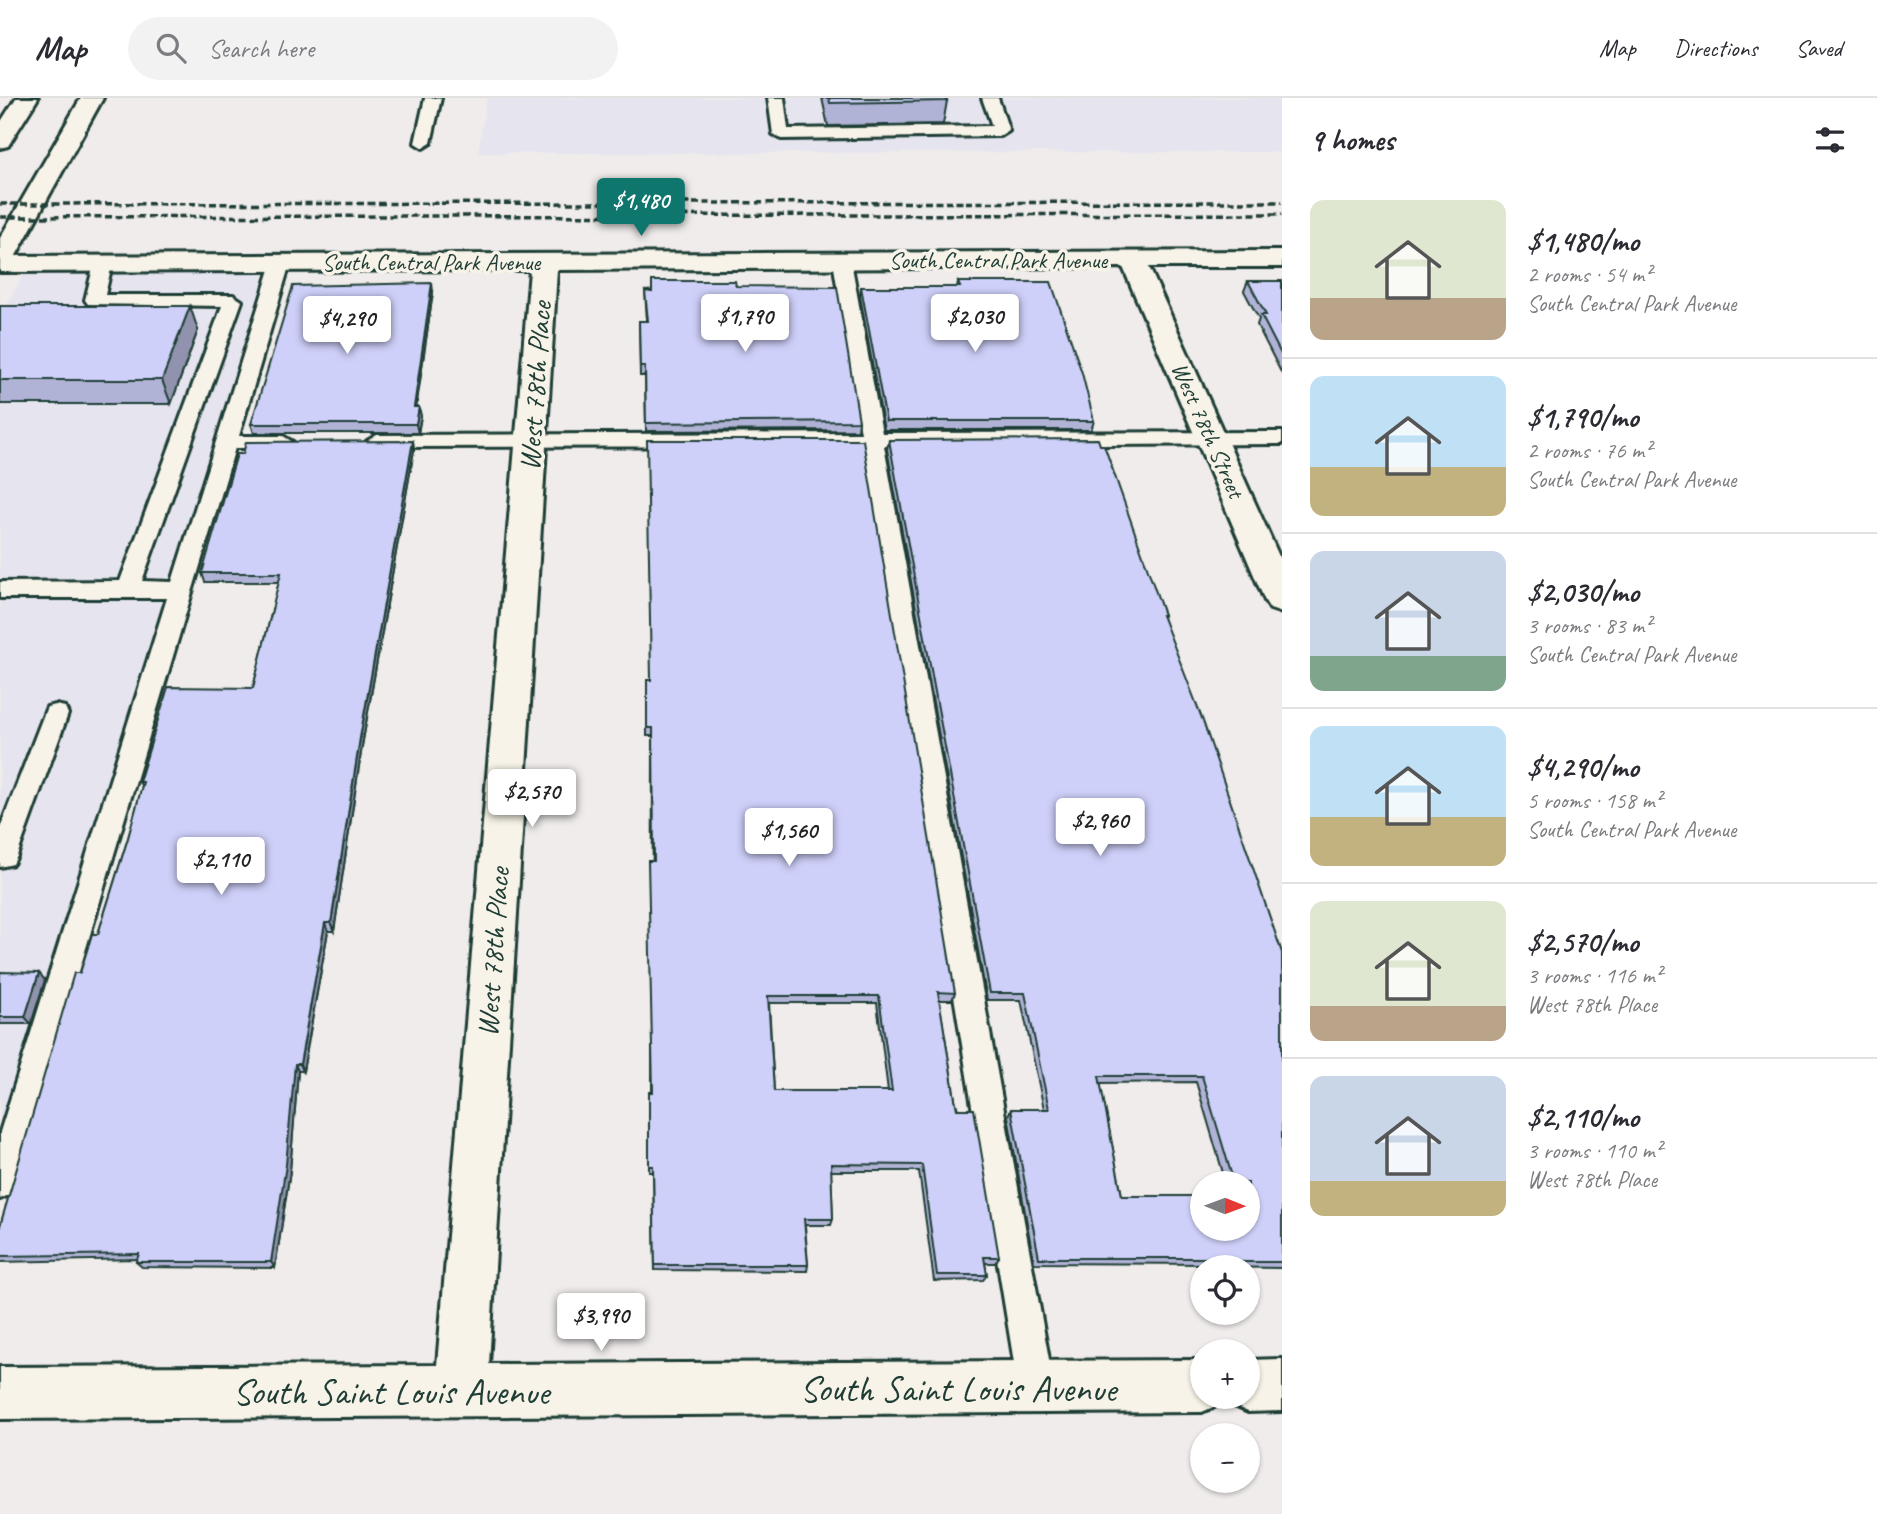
<!DOCTYPE html>
<meta charset="utf-8">
<style>
:root{--surface:#fff;--page:#f2f2f3;--text:#2b2b33;--muted:#7c7c81;--line:#e1e1e2;--accent:#0f766e}
body{margin:0;font-family:Caveat,sans-serif;background:var(--page);color:var(--text);height:100vh;display:flex;flex-direction:column;font-size:26px;white-space:nowrap}
*{box-sizing:border-box;margin:0}
p{font-size:23px;color:var(--muted)}
.icon{flex:none;width:38px;height:38px;fill:none;stroke:currentColor;stroke-width:2;stroke-linecap:round;stroke-linejoin:round}
.map{position:relative;flex:1;overflow:hidden}
.panel{display:flex;flex-direction:column;background:var(--surface);width:595px}
.panel>*{flex:none}
.needle{width:46px;rotate:91deg}
.tools{position:absolute;left:1190px;top:1073px;display:grid;gap:14px}
.tools a{display:grid;place-items:center;width:70px;height:70px;border-radius:50%;background:var(--surface);box-shadow:0 2px 5px #0004;font-size:35px}
.price{position:absolute;translate:-50% -60px;padding:0 16px;border-radius:7px;background:#fff;color:#222;font-size:23px;line-height:46px;filter:drop-shadow(0 2px 4px #0008)}
.price::after{content:'';position:absolute;left:50%;top:42px;width:21px;height:16px;margin-left:-10px;background:inherit;clip-path:polygon(0 0,100% 0,50% 100%)}
.price.selected{background:var(--accent);color:#fff}
ul{padding:0;list-style:none}
li{display:flex;align-items:center;gap:21px;height:175px;padding:0 28px}
li+li{border-top:2px solid var(--line)}
li span{display:grid;place-items:center;flex:none;width:196px;height:140px;border-radius:14px;color:#555}
li>.icon{margin-inline-start:auto}
span .icon{width:84px;height:84px;fill:#fffc;stroke-width:1}
li b{font-size:30px}
h2{display:flex;justify-content:space-between;align-items:center;height:84px;padding:0 28px;font-size:30px}
header{display:flex;align-items:center;gap:42px;box-sizing:border-box;height:98px;padding:0 35px;background:var(--surface);border-bottom:2px solid var(--line)}
header strong{font-size:33px}
nav{display:flex;gap:38px;margin-inline-start:auto;font-size:24px}
.search{width:490px;height:63px;background:var(--page);display:flex;align-items:center;gap:18px;box-sizing:border-box;padding:0 24px;border-radius:38px;color:var(--muted);font-size:26px}
main{display:flex;flex:1;min-height:0}
.map>svg:first-child{display:block}
.built{fill:#e5e4ef}
.lines{fill:none;stroke-linecap:round;stroke-linejoin:round}
.service-casing{stroke:#1f3d34;stroke-width:6}
.minor-casing{stroke:#1f3d34;stroke-width:6}
.secondary-casing{stroke:#1f3d34;stroke-width:6}
.service{fill:#f7f3e8;fill-rule:evenodd}
.minor{fill:#f7f3e8;fill-rule:evenodd}
.secondary{fill:#f7f3e8;fill-rule:evenodd}
.rail{stroke:#1f3d34;stroke-width:3.5;stroke-dasharray:7 3.5;stroke-linecap:butt}
.wall{fill:#b1b3d6;stroke:#1f3d34;stroke-width:2;fill-rule:evenodd}
.shaded-wall{fill:#9092ae;stroke:#1f3d34;stroke-width:2}
.building{fill:#ced0f9;stroke:#1f3d34;stroke-width:2;fill-rule:evenodd}
.labels{text-anchor:middle;dominant-baseline:central;stroke-width:7;stroke-linejoin:round;paint-order:stroke}
.far-street-label{font-size:24px;fill:#1f3d34;stroke:#f7f3e8}
.street-label{font-size:30px;fill:#1f3d34;stroke:#f7f3e8}
.near-street-label{font-size:37px;fill:#1f3d34;stroke:#f7f3e8}
</style>
<header>
<strong>Map</strong>
<div class="search"><svg class="icon" aria-label="search" viewBox="0 0 24 24"><circle cx="10" cy="10" r="6"/><path d="M15 15l6 6"/></svg>Search here</div>
<nav><a>Map</a><a>Directions</a><a>Saved</a></nav>
</header>
<main>
<div class="map">
<svg width="1282" height="1416" viewBox="0 0 1282 1416">
<rect width="100%" height="100%" fill="#efeceb"/>
<filter id="ink" filterUnits="userSpaceOnUse"><feTurbulence type="fractalNoise" baseFrequency=".0143" numOctaves="2"/><feDisplacementMap in="SourceGraphic" scale="14" xChannelSelector="R" yChannelSelector="G"/><feConvolveMatrix kernelMatrix="1 2 1 2 8 2 1 2 1" color-interpolation-filters="sRGB"/></filter>
<g filter="url(#ink)">
<!-- built -->
<path class="built" d="M487 0H1282V54L478 55Z
M278 173 0 1085V220L24 175Z"/>
<g class="lines">
<!-- service casing -->
<g class="service-casing">
<path id="service" d="M425 0H441L431 45 423 50 415 45Z
M768 0H784L788 31 992 28 982 0H998L1009 33 1001 38 781 41 773 36Z
M842 158 851 163 882 335 1282 334V346L884 348 1054 1289 1048 1301 1036 1307 1024 1301 1018 1289 864 348 377 349 367 343 377 337 861 335 833 163Z
M281 160 290 165 239 338H283L293 344 283 350H235L16 1085 11 1096 0 1101V1034L167 500H0V484L120 483 222 208 88 206 85 202 94 166 103 161 112 166 105 197H233L242 203 142 483 172 484 272 165Z
M56 607 65 609 68 616 17 758 13 766 0 769V730L44 616 47 609Z"/>
</g>
<!-- minor casing -->
<g class="minor-casing">
<path id="minor" d="M1282 153V169H1149L1282 465V515L1270 511 1265 503 1123 169 557 172 489 1266 1202 1262V1298H1224L1220 1306 1202 1314 0 1321V1269L437 1267 530 172 0 174V158Z
M1282 1261V1313L1248 1314 1230 1306 1226 1298H1248V1262Z"/>
</g>
<!-- secondary casing -->
<g class="secondary-casing">
<path id="secondary" d="M16 0H38L8 48 0 50V25Z
M81 0H103L13 163 9 169 0 171V140Z"/>
</g>
<!-- service -->
<use href="#service" class="service"/>
<!-- minor -->
<use href="#minor" class="minor"/>
<!-- secondary -->
<use href="#secondary" class="secondary"/>
<!-- rail -->
<path class="rail" d="M0 106 1282 104
M0 119 1282 116"/>
</g>
<!-- wall -->
<path class="wall" d="M822 0H946L947 3 943 26 828 28Z
M1248 183H1282V276L1257 227 1259 221 1244 193Z
M958 184 1094 323 1091 332H884L860 198 861 189H957Z
M736 188 859 323 858 332 646 333 645 278H640L639 223H647L645 193Z
M433 194 416 309 421 318 418 335H254L251 326Z
M0 208 198 232 171 306H0Z
M889 342 1100 347 1164 517 1163 520 1282 855V1170L1210 1169 1209 1166 1034 1165 1008 1018 1011 1011H1044L1021 902H987L887 351ZM1196 984 1226 1085H1248V1130L1122 1098 1100 985Z
M413 343 414 352 362 648 334 833H328L303 973H298L290 1073 275 1170 142 1169 136 1164 137 1161 0 1164V1128L80 875 98 836 128 740 142 689 139 684 253 590 279 484H205L202 475Z
M651 582 955 895 952 902H939L955 1001 999 1159 995 1165H985L987 1177 983 1182 934 1183 919 1073H831L833 1121 831 1127H805L808 1167 807 1173 655 1172 653 1074H649V994H652L653 638H647V590ZM769 905H877L888 993H774Z
M0 874 45 882 31 926H0Z"/>
<!-- shaded-wall -->
<path class="shaded-wall" d="M432 185 433 194 415 318 414 309Z
M190 208 198 232 171 306 162 282Z
M419 309 421 318 418 335 416 326Z
M413 343 414 352 362 648 334 833 331 825 360 640Z
M325 825 328 833 303 973 300 966Z
M39 875 45 882 31 926 25 919Z
M295 966 298 973 290 1073 275 1170 271 1164Z"/>
<!-- building -->
<path class="building" d="M829 0H946L947 3 830 5Z
M652 183H735L736 188 837 189 859 323 646 325 645 269H640L639 223H648L645 193 652 194Z
M1248 183H1282V258L1261 217H1266Z
M958 184H1051L1082 275 1094 323H886L861 189H960Z
M432 185 414 309H419L416 326H251L293 188Z
M0 208H190L162 282H0Z
M1098 341 1100 347H1104L1164 517H1162L1203 623 1282 855V1164H1216V1160H1039L1011 1011H1049L1025 895H990L889 342ZM1099 978H1202L1234 1085H1248V1130H1202V1098H1122Z
M647 342H863L955 895 938 894 955 1001 957 1011H974L999 1159H984L987 1177H937L922 1067 831 1066 833 1121H804L808 1167H655L653 1068H649V994H653L648 763H654L653 630H647V582H651ZM768 898H879L892 993H774Z
M413 343 360 640 331 825H325L300 966H295L286 1067 271 1164H136L139 1156 0 1158V1128L74 875H80L92 836H98L128 740 143 684H139L168 589 253 590 281 475H202L237 356H243L246 344Z
M0 874 39 875 25 919H0Z"/>
</g>
<g class="labels">
<!-- far-street labels -->
<g class="far-street-label">
<text x="998" y="162">South Central Park Avenue</text>
<text x="431" y="164">South Central Park Avenue</text>
<text transform="translate(1208 332) rotate(66)">West 78th Street</text>
</g>
<!-- street labels -->
<g class="street-label">
<text transform="translate(535 288) rotate(-86)">West 78th Place</text>
<text transform="translate(493 854) rotate(-86)">West 78th Place</text>
</g>
<!-- near-street labels -->
<g class="near-street-label">
<text x="958" y="1290">South Saint Louis Avenue</text>
<text x="391" y="1293">South Saint Louis Avenue</text>
</g>
</g>
</svg>
<div class="tools">
<a><svg class="needle" viewBox="-14 -14 28 28"><path d="M0-13l5 13h-10z" fill="#e53935"/><path d="M0 13l5-13h-10z" fill="#7c7c81"/></svg></a>
<a><svg class="icon" aria-label="locate" viewBox="0 0 24 24"><circle cx="12" cy="12" r="6"/><path d="M12 2v4M12 18v4M2 12h4M18 12h4"/></svg></a>
<a>+</a>
<a>−</a>
</div>
<b class="price selected" style="left:641px;top:140px">$1,480</b>
<b class="price" style="left:745px;top:256px">$1,790</b>
<b class="price" style="left:975px;top:256px">$2,030</b>
<b class="price" style="left:347px;top:258px">$4,290</b>
<b class="price" style="left:532px;top:731px">$2,570</b>
<b class="price" style="left:1100px;top:760px">$2,960</b>
<b class="price" style="left:789px;top:770px">$1,560</b>
<b class="price" style="left:221px;top:799px">$2,110</b>
<b class="price" style="left:601px;top:1255px">$3,990</b>
</div>
<section class="panel">
<h2>9 homes<svg class="icon" aria-label="filters" viewBox="0 0 24 24"><path d="M4 7h16M4 17h16"/><circle cx="9" cy="7" r="2"/><circle cx="15" cy="17" r="2"/></svg></h2>
<ul>
<li><span style="background:linear-gradient(#dfe7d0 70%,#b9a48a 0)"><svg class="icon" aria-label="home" viewBox="0 0 24 24"><path d="M3 11l9-7 9 7M6 9v11h12V9"/></svg></span><div><b>$1,480/mo</b><p>2 rooms · 54 m²</p><p>South Central Park Avenue</p></div></li>
<li><span style="background:linear-gradient(#bfe0f5 65%,#c2b280 0)"><svg class="icon" aria-label="home" viewBox="0 0 24 24"><path d="M3 11l9-7 9 7M6 9v11h12V9"/></svg></span><div><b>$1,790/mo</b><p>2 rooms · 76 m²</p><p>South Central Park Avenue</p></div></li>
<li><span style="background:linear-gradient(#c9d6e8 75%,#7fa58c 0)"><svg class="icon" aria-label="home" viewBox="0 0 24 24"><path d="M3 11l9-7 9 7M6 9v11h12V9"/></svg></span><div><b>$2,030/mo</b><p>3 rooms · 83 m²</p><p>South Central Park Avenue</p></div></li>
<li><span style="background:linear-gradient(#bfe0f5 65%,#c2b280 0)"><svg class="icon" aria-label="home" viewBox="0 0 24 24"><path d="M3 11l9-7 9 7M6 9v11h12V9"/></svg></span><div><b>$4,290/mo</b><p>5 rooms · 158 m²</p><p>South Central Park Avenue</p></div></li>
<li><span style="background:linear-gradient(#dfe7d0 75%,#b9a48a 0)"><svg class="icon" aria-label="home" viewBox="0 0 24 24"><path d="M3 11l9-7 9 7M6 9v11h12V9"/></svg></span><div><b>$2,570/mo</b><p>3 rooms · 116 m²</p><p>West 78th Place</p></div></li>
<li><span style="background:linear-gradient(#c9d6e8 75%,#c2b280 0)"><svg class="icon" aria-label="home" viewBox="0 0 24 24"><path d="M3 11l9-7 9 7M6 9v11h12V9"/></svg></span><div><b>$2,110/mo</b><p>3 rooms · 110 m²</p><p>West 78th Place</p></div></li>
</ul>
</section>
</main>
